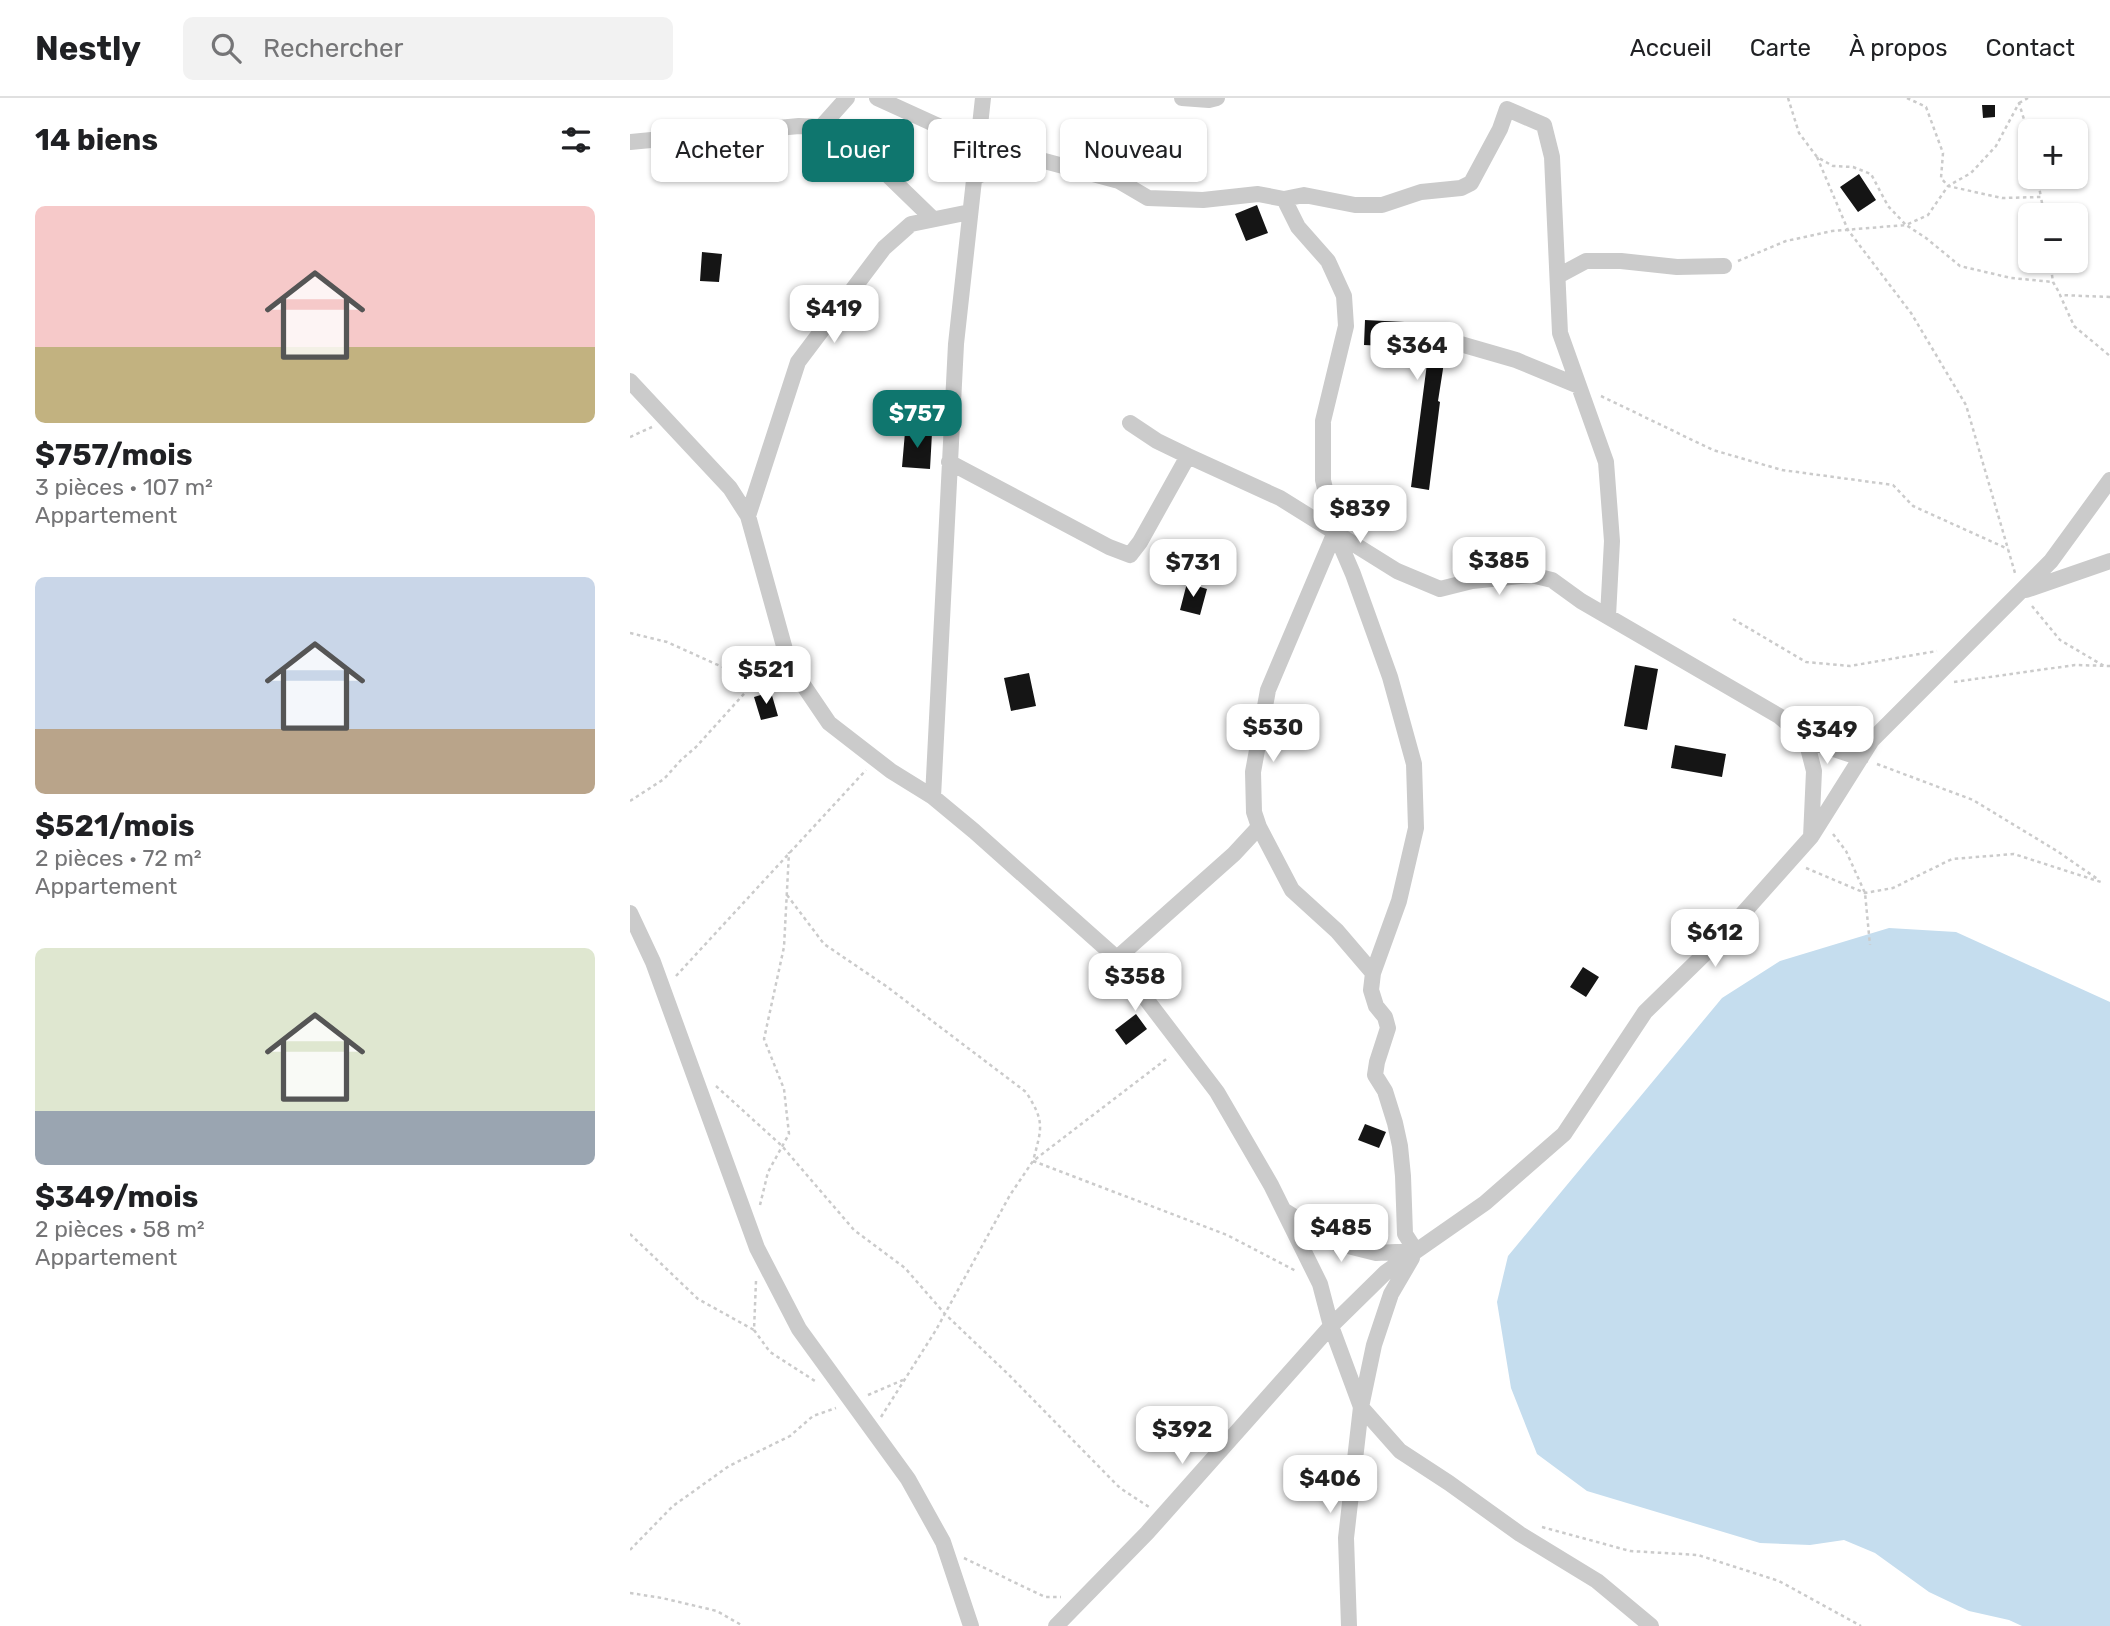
<!DOCTYPE html>
<html lang="fr">
<meta charset="utf-8">
<style>
:root{--surface:#fff;--page:#f2f2f2;--text:#202124;--muted:#757577;--line:#e0e0e0;--accent:#0f766e}
body{margin:0;font-family:Rubik,sans-serif;background:var(--page);color:var(--text);height:100vh;display:flex;flex-direction:column;font-size:26px;white-space:nowrap}
*{box-sizing:border-box;margin:0}
p{font-size:23px;color:var(--muted)}
.icon{flex:none;width:38px;height:38px;fill:none;stroke:currentColor;stroke-width:2;stroke-linecap:round;stroke-linejoin:round}
.map{position:relative;flex:1;overflow:hidden}
.sheet{display:flex;flex-direction:column;background:var(--surface);width:630px}
.sheet>*{flex:none}
.top-card{position:absolute;left:21px;top:21px;width:665px;height:63px;display:flex;gap:14px}
.buttons{position:absolute;left:1388px;top:21px;display:grid;gap:14px}
.buttons a{display:grid;place-items:center;width:70px;height:70px;border-radius:10px;background:var(--surface);box-shadow:0 2px 5px #0004;font-size:35px}
.price{position:absolute;translate:-50% -60px;padding:0 16px;border-radius:14px;background:#fff;color:#222;font-size:23px;line-height:46px;filter:drop-shadow(0 2px 4px #0008)}
.price::after{content:'';position:absolute;left:50%;top:42px;width:21px;height:16px;margin-left:-10px;background:inherit;clip-path:polygon(0 0,100% 0,50% 100%)}
.price.on{background:var(--accent);color:#fff}
ul{padding:0;list-style:none}
li{display:grid;align-content:center;gap:14px;height:371px;padding:0 35px}
li span{display:grid;place-items:center;height:217px;border-radius:10px;color:#555}
li>.icon{margin-inline-start:auto}
span .icon{width:126px;height:126px;fill:#fffc;stroke-width:1}
li b{font-size:30px}
h2{display:flex;justify-content:space-between;align-items:center;height:84px;padding:0 35px;font-size:30px}
.tag{padding:0 24px;border-radius:10px;background:var(--surface);box-shadow:0 2px 5px #0004;font-size:24px;line-height:63px}
.tag.on{background:var(--accent);color:#fff}
header{display:flex;align-items:center;gap:42px;box-sizing:border-box;height:98px;padding:0 35px;background:var(--surface);border-bottom:2px solid var(--line)}
header strong{font-size:33px}
nav{display:flex;gap:38px;margin-inline-start:auto;font-size:24px}
.search{width:490px;height:63px;background:var(--page);display:flex;align-items:center;gap:18px;box-sizing:border-box;padding:0 24px;border-radius:10px;color:var(--muted);font-size:26px}
main{display:flex;flex:1;min-height:0}
.map>svg:first-child{display:block}
.water{fill:#c5ddee}
.building{fill:#151515}
.lines{fill:none;stroke-linecap:round;stroke-linejoin:round}
.path{stroke:#cbcbcb;stroke-width:2.5;stroke-dasharray:3.5 3.5;stroke-linecap:butt}
.minor{stroke:#cbcbcb;stroke-width:16}
</style>
<header>
<strong>Nestly</strong>
<div class="search"><svg class="icon" aria-label="search" viewBox="0 0 24 24"><circle cx="10" cy="10" r="6"/><path d="M15 15l6 6"/></svg>Rechercher</div>
<nav><a>Accueil</a><a>Carte</a><a>À propos</a><a>Contact</a></nav>
</header>
<main>
<section class="sheet">
<h2>14 biens<svg class="icon" aria-label="filters" viewBox="0 0 24 24"><path d="M4 7h16M4 17h16"/><circle cx="9" cy="7" r="2"/><circle cx="15" cy="17" r="2"/></svg></h2>
<ul>
<li><span style="background:linear-gradient(#f6c9c9 65%,#c2b280 0)"><svg class="icon" aria-label="home" viewBox="0 0 24 24"><path d="M3 11l9-7 9 7M6 9v11h12V9"/></svg></span><div><b>$757/mois</b><p>3 pièces · 107 m²</p><p>Appartement</p></div></li>
<li><span style="background:linear-gradient(#c9d6e8 70%,#b9a48a 0)"><svg class="icon" aria-label="home" viewBox="0 0 24 24"><path d="M3 11l9-7 9 7M6 9v11h12V9"/></svg></span><div><b>$521/mois</b><p>2 pièces · 72 m²</p><p>Appartement</p></div></li>
<li><span style="background:linear-gradient(#dfe7d0 75%,#9aa5b1 0)"><svg class="icon" aria-label="home" viewBox="0 0 24 24"><path d="M3 11l9-7 9 7M6 9v11h12V9"/></svg></span><div><b>$349/mois</b><p>2 pièces · 58 m²</p><p>Appartement</p></div></li>
</ul>
</section>
<div class="map">
<svg width="1480" height="1528" viewBox="0 0 1480 1528">
<rect width="100%" height="100%" fill="#fff"/>
<!-- water -->
<path class="water" d="M1259 830 1326 834 1480 904V1528H1392L1379 1522 1339 1513 1299 1494 1245 1455 1214 1442 1180 1447 1130 1445 957 1393 907 1356 881 1290 867 1204 878 1158 1092 900 1150 863Z"/>
<!-- building -->
<path class="building" d="M1352 7H1365V19L1353 20Z
M1229 76 1246 102 1228 114 1210 89Z
M627 107 638 135 616 143 605 116Z
M72 154 92 156 89 184 70 183Z
M735 222 814 226 813 271 808 303 810 304 799 392 781 389 799 250 734 247Z
M275 334 302 335 300 371 272 369Z
M557 485 577 491 570 517 550 512Z
M1005 567 1028 571 1017 632 994 628Z
M399 575 406 608 381 613 374 580Z
M141 594 148 618 131 622 124 599Z
M1045 647 1096 656 1092 679 1041 670Z
M953 869 969 879 956 899 940 889Z
M506 916 517 931 496 947 485 932Z
M735 1026 756 1034 749 1050 728 1042Z"/>
<g class="lines">
<!-- path -->
<path class="path" d="M1158 0 1169 35 1187 59 1203 68 1223 69 1241 76 1258 108 1276 127 1298 117 1318 88 1341 75 1366 48 1389 5 1400 41
M1277 0 1296 9 1313 55 1311 80 1318 88 1372 100 1411 99 1414 117
M1389 5 1398 0
M1187 59 1218 132 1281 215 1336 307 1385 475
M1407 79 1411 99
M1108 163 1156 143 1202 133 1276 127 1296 140 1330 168 1381 180 1423 184
M1420 163 1423 184 1430 196
M1480 199 1430 197 1444 228 1480 258
M971 298 1083 352 1152 372 1263 387 1283 408 1378 451
M0 339 22 329
M1402 508 1430 542 1474 568
M1103 521 1176 564 1220 568 1307 553
M0 535 37 544 99 572 131 577 145 571
M1324 584 1445 567 1480 568
M1247 666 1343 702 1427 753 1469 782
M0 703 34 681 51 662 66 649 131 577
M1203 736 1216 753 1235 795 1240 847
M1176 770 1235 795 1263 790 1322 761 1384 756 1474 785
M157 797 194 846 256 888 396 994C415 1024 412 1029 403 1063L597 1137 666 1173
M46 878 236 672
M86 988 152 1048 224 1132 275 1170 315 1216 378 1276 490 1390 519 1409
M130 1107 138 1074 159 1036 154 991 134 941 154 849 159 754
M0 1136 68 1201 124 1232
M126 1183 124 1232 140 1254 185 1283
M238 1297 273 1282
M251 1319 306 1232 380 1097 403 1063 539 959
M912 1429 1000 1453 1068 1457 1149 1483 1231 1528
M0 1452 43 1408 99 1368 160 1338 183 1318 206 1310
M334 1460 415 1499H431
M0 1495 32 1500 87 1513 113 1528"/>
<!-- minor -->
<path class="minor" d="M247 0 348 46 391 60
M552 0 579 2 587 0
M191 29 217 0
M0 44 169 28 191 29 209 35 238 58 303 121
M345 79 391 60 407 61 489 83 518 100 573 102 628 96 654 101 668 129 698 163 714 198 716 228 693 323V382L705 434 723 476 760 579 784 666 786 730 769 803 743 875 741 892 746 908 755 919 758 930 747 964 745 977 755 993 765 1025 770 1048 773 1078 775 1136 786 1153
M654 101 674 97 725 107H752L791 94 831 90 841 85 870 31 877 11 914 27 922 59 930 235 976 364 982 443 978 518
M928 178 956 163H991L1047 169 1094 168
M827 245 886 262 949 288
M0 283 100 390 118 418 159 566 199 625 261 673 303 699 344 733 481 855 587 994 641 1087 690 1186 701 1228 731 1309 770 1353 819 1385 890 1436 967 1483 1021 1528
M500 325 527 343 558 358 650 400 767 473 810 491 842 483 901 477 922 482 951 503 1149 618 1176 642 1184 673 1181 739
M319 364 479 449 500 457 510 444 558 358
M118 418 168 264 254 150 281 126 340 114
M705 434 638 592 623 674 624 714 629 729 662 792 707 833 743 875
M1396 492 1480 463
M1176 642 1231 660
M303 699 326 246 353 0
M0 815 23 864 127 1150 169 1231 278 1381 313 1444 341 1528
M486 861 604 756 629 729
M655 1113 706 1145 746 1155 786 1153
M426 1528 517 1435 701 1228 756 1174 855 1105 934 1036 1015 914 1091 840 1181 739 1242 642 1421 463 1480 382
M719 1528 716 1440 731 1309 744 1247 761 1196 782 1160"/>
</g>
</svg>
<div class="buttons">
<a>+</a>
<a>−</a>
</div>
<b class="price" style="left:204px;top:247px">$419</b>
<b class="price" style="left:787px;top:284px">$364</b>
<b class="price on" style="left:287px;top:352px">$757</b>
<b class="price" style="left:730px;top:447px">$839</b>
<b class="price" style="left:869px;top:499px">$385</b>
<b class="price" style="left:563px;top:501px">$731</b>
<b class="price" style="left:136px;top:608px">$521</b>
<b class="price" style="left:643px;top:666px">$530</b>
<b class="price" style="left:1197px;top:668px">$349</b>
<b class="price" style="left:1085px;top:871px">$612</b>
<b class="price" style="left:505px;top:915px">$358</b>
<b class="price" style="left:711px;top:1166px">$485</b>
<b class="price" style="left:552px;top:1368px">$392</b>
<b class="price" style="left:700px;top:1417px">$406</b>
<div class="top-card">
<a class="tag">Acheter</a>
<a class="tag on">Louer</a>
<a class="tag">Filtres</a>
<a class="tag">Nouveau</a>
</div>
</div>
</main>
